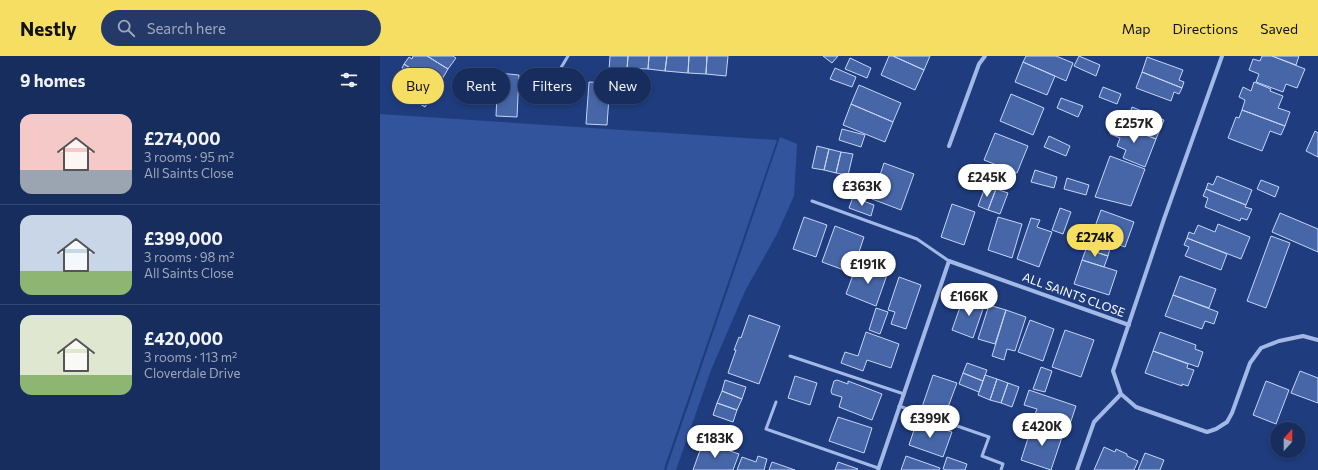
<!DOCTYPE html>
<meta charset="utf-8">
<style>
:root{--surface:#172d5e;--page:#243967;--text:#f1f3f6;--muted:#9ea8bc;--line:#364973;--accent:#f6de62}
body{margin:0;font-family:Commissioner,sans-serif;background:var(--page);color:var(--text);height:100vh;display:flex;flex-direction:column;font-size:15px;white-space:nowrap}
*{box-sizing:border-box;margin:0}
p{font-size:13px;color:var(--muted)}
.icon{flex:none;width:22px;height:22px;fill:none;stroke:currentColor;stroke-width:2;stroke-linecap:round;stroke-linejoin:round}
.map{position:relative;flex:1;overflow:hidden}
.drawer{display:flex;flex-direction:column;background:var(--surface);width:380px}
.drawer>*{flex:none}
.guide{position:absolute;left:12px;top:12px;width:380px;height:36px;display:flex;gap:8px}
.needle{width:26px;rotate:21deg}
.tools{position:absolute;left:890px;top:366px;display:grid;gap:8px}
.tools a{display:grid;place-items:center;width:36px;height:36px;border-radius:50%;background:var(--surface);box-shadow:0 2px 6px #0003,0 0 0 1px var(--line);font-size:20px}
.price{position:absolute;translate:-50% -34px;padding:0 9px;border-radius:14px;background:#fff;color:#222;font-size:13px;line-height:26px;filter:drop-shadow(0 1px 2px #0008)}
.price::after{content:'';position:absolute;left:50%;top:24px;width:12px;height:9px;margin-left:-6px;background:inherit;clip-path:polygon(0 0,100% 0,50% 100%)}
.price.active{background:var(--accent);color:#111}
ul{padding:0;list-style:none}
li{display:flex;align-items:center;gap:12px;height:100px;padding:0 20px}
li+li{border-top:1px solid var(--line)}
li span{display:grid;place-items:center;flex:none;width:112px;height:80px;border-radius:12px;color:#555}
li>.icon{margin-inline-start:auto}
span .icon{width:48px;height:48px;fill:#fffc;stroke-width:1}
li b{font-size:17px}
h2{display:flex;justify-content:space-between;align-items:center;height:48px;padding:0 20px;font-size:17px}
.pill{padding:0 14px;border-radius:18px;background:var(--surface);box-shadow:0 2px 6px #0003,0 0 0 1px var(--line);font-size:14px;line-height:36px}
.pill.active{background:var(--accent);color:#111}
header{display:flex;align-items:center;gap:24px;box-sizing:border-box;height:56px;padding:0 20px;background:var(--accent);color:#111}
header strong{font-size:19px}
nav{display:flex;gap:22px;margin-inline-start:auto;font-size:14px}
.search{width:280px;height:36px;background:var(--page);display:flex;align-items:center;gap:10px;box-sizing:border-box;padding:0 14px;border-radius:22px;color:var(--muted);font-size:15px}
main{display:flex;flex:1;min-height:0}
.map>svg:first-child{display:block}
.green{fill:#31549c}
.building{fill:#4766a7;stroke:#c6d5f6}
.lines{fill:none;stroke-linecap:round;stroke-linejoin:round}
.lane{stroke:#a2b9e7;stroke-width:3}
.street{stroke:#a2b9e7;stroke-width:4}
.labels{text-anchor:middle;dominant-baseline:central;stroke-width:4;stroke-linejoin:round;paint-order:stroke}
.street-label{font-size:12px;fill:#fff;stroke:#1f3c7e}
</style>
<header>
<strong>Nestly</strong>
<div class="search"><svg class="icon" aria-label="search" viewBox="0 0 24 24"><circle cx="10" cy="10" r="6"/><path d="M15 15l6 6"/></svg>Search here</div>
<nav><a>Map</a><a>Directions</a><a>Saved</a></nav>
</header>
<main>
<section class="drawer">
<h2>9 homes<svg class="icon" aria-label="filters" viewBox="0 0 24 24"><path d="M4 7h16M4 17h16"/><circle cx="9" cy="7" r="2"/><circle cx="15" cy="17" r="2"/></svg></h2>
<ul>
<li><span style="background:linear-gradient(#f6c9c9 70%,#9aa5b1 0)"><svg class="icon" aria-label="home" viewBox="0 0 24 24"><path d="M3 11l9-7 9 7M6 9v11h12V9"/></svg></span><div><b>£274,000</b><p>3 rooms · 95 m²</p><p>All Saints Close</p></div></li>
<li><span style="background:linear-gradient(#c9d6e8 70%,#8fb573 0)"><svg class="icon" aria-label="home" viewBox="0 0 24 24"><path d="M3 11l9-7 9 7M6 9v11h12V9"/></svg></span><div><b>£399,000</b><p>3 rooms · 98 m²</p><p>All Saints Close</p></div></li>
<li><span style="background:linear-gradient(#dfe7d0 75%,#8fb573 0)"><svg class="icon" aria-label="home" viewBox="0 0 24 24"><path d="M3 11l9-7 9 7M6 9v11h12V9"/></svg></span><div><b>£420,000</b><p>3 rooms · 113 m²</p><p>Cloverdale Drive</p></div></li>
</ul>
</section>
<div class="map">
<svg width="938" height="414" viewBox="0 0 938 414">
<rect width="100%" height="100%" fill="#1f3c7e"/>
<!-- green -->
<path class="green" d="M0 58 397 84 284 413 285 414H0Z
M400 81 417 88 414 140 396 180 365 235 331 314 296 414H286Z"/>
<!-- building -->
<path class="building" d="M33 0H47L68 13 58 30 24 8 29 1 32 3Z
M47 0H73L76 2 68 13Z
M230 0H248L247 15 229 14Z
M248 0H269L268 13 247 12Z
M269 0H287L285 15 268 13Z
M287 0H309L308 17 285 15Z
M309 0H327L326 18 308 17Z
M327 0H348L346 20 326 18Z
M443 0H458L452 7Z
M509 0H513L544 14 535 34 501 19Z
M513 0H550L544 14Z
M646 0H676L693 7 686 25 643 6Z
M699 0 720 9 716 20 694 10Z
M882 0H892L925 13 917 32 906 28 903 36 876 26 879 18 869 14 873 3 880 5Z
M892 0H919L916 9Z
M767 1 803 14 799 24 804 26 802 32 762 16Z
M470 2 491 12 487 22 465 13Z
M643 6 675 20 667 39 635 26Z
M24 8 58 30 45 51 14 32 25 15 22 12Z
M455 12 476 21 472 31 450 23Z
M762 16 802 32 799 38 794 36 791 45 756 32Z
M118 17 139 19 137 61 116 60Z
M209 26 230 27 227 69 206 68Z
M874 26 891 33 890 35 903 40 898 52 910 56 905 70 862 54 865 44 859 41 863 31 871 35Z
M479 29 521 47 513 66 471 48Z
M723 31 741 38 737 48 719 41Z
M631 38 664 52 653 79 620 65Z
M681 42 703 50 698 61 677 52Z
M471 48 513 66 505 86 463 69Z
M752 51 784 64 776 83 745 71Z
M862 54 905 70 901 79 890 75 882 95 848 82 856 61 859 62Z
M734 67 776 83 765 111 743 102 746 94 737 90 740 82 730 78Z
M462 73 485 79 481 91 459 84Z
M935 75 938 77V101L926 95Z
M615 77 648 90 637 117 604 104Z
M669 80 690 90 686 100 664 91Z
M437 90 449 93 444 114 432 112Z
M449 93 461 96 456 117 444 114Z
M461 96 473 98 468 119 456 117Z
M730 100 765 113 751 150 715 141Z
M504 107 534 118 521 154 492 143Z
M655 114 677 121 674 132 651 126Z
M837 120 872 134 866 149 826 133 828 127 833 129Z
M687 122 709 129 706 139 684 133Z
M881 124 899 131 895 141 877 133Z
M606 129 616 133 608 154 598 150Z
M616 133 628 137 620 158 608 154Z
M826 133 866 149 865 151 872 153 867 164 861 162 860 165 825 151 828 142 823 140Z
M473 141 494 149 491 160 469 152Z
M572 148 595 156 584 189 561 181Z
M680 152 691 156 683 178 672 174Z
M721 154 754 166 745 191 712 179Z
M900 157 938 173V196L892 176Z
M424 161 447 169 436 201 413 193Z
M618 161 642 168 632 202 608 194Z
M651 162 660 164 657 171 672 176 659 211 637 203Z
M838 168 870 181 861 203 807 182 809 176 814 178 818 169 835 176Z
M455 170 484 181 472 217 442 206Z
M891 180 910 187 886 252 867 245Z
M710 182 731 189 728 200 706 193Z
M807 182 847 198 841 214 805 200 809 191 804 189Z
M706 193 728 200 724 211 702 204Z
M702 204 737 215 729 239 694 228Z
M484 208 508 216 496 250 466 238 474 216 480 218Z
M800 220 836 233 829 252 793 239Z
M519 221 541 229 526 273 511 268 515 256 508 254Z
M793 239 838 256 834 268 825 265 822 273 785 260Z
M584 240 605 247 593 282 572 274Z
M609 249 626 254 615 288 598 283Z
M496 252 508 256 500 278 489 274Z
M626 254 646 261 635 295 627 293 624 304 612 300Z
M369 259 400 270 379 328 348 317 356 294H354L359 281 361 282Z
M650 264 674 273 663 305 638 296Z
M685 274 714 284 701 321 672 311Z
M486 276 519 288 511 312 487 304 483 315 461 307 465 296 478 300Z
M780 276 816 289 815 293 823 296 818 311 773 295Z
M773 295 808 308 807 312 814 314 808 330 802 328V330L765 317Z
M587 307 607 314 603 325 583 317Z
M661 311 672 315 665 336 653 333Z
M920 315 938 322V347L911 337Z
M583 317 603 325 599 336 579 328Z
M553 319 577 327 565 359 542 351Z
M605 319 617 323 610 344 598 339Z
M415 320 437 327 430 349 408 342Z
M617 323 628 327 621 347 610 344Z
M345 324 366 331 362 343 342 335Z
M457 324 468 328V325L502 338 492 364 459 351 462 341 452 338 451 335 454 325Z
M886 325 909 334 896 368 873 359Z
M628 327 639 331 632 351 621 347Z
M649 334 696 350 688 374 653 363 657 353 644 349Z
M342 335 362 343 357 354 337 347Z
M337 347 357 354 353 366 333 359Z
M458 361 492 372 484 397 449 385Z
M537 365 572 376 563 401 529 389Z
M653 367 683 378 671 414 641 404Z
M323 386 359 398 353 414H313Z
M724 391 735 396 736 393 747 398V400L758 405 754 414H714Z
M765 397 784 404 780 414H758Z
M378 400 387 403 384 414H357L362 401 376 406Z
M526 400 560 412 559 414H521Z
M567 401 587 408 585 414H566L563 413Z
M392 406 415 414H389Z
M458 406 478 413 477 414H455Z"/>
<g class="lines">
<!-- lane -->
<path class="lane" d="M142 35 199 36
M167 35 188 0
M432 145 537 183 569 205
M410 300 524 338
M396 346 386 373 498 412
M519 350 609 381 602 400 623 408 621 414"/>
<!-- street -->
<path class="street" d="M842 0 784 163 733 315 741 338 756 351 827 376 836 373 847 366 852 357 870 307 881 292 899 285 923 280 938 284
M569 90 599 8 605 0
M498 414 569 205 749 269
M697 414 714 366 741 338"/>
</g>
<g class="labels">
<!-- street labels -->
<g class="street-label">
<text transform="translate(694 238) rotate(20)">ALL SAINTS CLOSE</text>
</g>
</g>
</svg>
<div class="tools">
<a><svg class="needle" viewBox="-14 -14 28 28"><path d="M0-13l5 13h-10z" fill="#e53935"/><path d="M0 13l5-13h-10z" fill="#9ea8bc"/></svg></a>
</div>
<b class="price" style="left:754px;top:88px">£257K</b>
<b class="price" style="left:607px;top:142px">£245K</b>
<b class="price" style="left:482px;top:151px">£363K</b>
<b class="price active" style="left:715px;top:202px">£274K</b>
<b class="price" style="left:488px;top:229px">£191K</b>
<b class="price" style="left:589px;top:261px">£166K</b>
<b class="price" style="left:550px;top:383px">£399K</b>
<b class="price" style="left:662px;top:391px">£420K</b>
<b class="price" style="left:335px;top:403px">£183K</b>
<div class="guide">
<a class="pill active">Buy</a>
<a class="pill">Rent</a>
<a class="pill">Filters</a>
<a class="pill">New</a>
</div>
</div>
</main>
